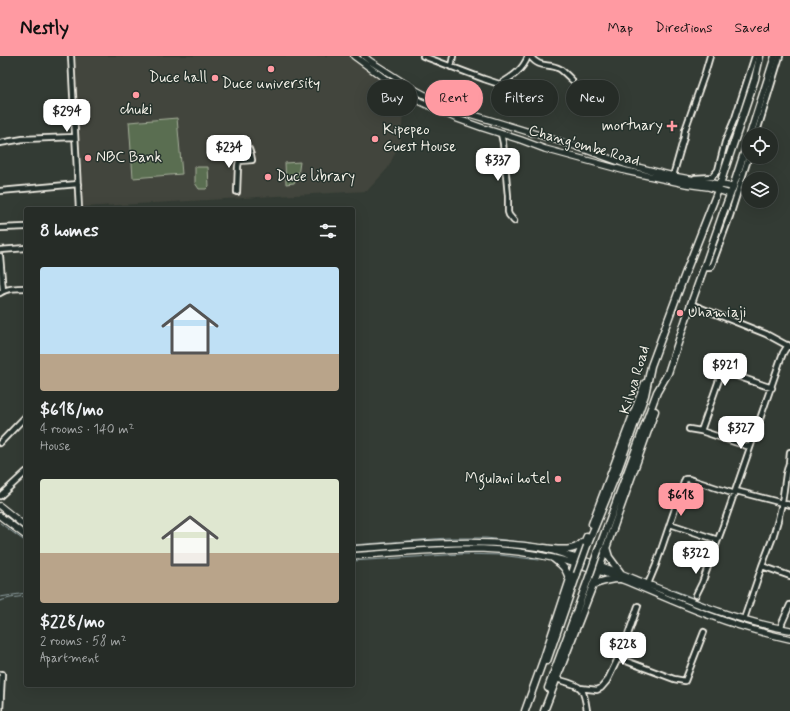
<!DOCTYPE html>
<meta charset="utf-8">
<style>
:root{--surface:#262c27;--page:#2e342f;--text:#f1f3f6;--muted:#a4a7a7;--line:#424844;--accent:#ff9aa2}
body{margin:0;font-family:Mynerve,sans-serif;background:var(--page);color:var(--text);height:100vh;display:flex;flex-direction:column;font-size:15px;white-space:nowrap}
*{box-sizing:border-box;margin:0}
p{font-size:13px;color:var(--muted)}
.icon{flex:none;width:22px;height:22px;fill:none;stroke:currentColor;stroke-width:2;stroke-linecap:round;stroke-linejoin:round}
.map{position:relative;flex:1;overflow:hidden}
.drawer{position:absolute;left:24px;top:151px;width:331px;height:480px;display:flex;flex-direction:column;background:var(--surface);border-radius:4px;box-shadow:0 4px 16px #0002,0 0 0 1px var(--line)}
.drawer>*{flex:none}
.hud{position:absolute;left:367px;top:24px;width:363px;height:36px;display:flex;gap:8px}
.controls{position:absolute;left:742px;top:72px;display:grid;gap:8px}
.controls a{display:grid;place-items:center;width:36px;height:36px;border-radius:50%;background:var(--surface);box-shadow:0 4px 16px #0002,0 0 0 1px var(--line);font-size:20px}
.price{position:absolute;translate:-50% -34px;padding:0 9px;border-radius:8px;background:#fff;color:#222;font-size:13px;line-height:26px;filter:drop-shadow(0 1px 2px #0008)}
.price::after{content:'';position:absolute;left:50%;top:24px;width:12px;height:9px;margin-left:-6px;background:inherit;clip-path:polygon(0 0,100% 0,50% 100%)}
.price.active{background:var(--accent);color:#111}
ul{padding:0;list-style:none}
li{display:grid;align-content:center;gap:8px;height:212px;padding:0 16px}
li span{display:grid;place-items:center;height:124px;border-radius:4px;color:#555}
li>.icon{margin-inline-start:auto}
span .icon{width:72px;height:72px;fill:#fffc;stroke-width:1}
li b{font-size:17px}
h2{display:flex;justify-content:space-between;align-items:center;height:48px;padding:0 16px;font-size:17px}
.pill{padding:0 14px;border-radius:18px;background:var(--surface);box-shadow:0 4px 16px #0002,0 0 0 1px var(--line);font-size:14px;line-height:36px}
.pill.active{background:var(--accent);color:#111}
header{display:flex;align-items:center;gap:24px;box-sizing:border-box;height:56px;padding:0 20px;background:var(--accent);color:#111}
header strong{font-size:19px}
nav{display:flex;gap:22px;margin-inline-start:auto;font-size:14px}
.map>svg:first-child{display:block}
.built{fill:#42453c}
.green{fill:#5a6e51;stroke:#a7b09c}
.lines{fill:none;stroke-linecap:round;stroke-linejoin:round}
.stream{stroke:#8e9ea0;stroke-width:1}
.minor-casing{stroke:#f4f1e8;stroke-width:8}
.major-casing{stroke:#f4f1e8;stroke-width:8}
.highway-casing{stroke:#f4f1e8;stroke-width:9}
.minor{stroke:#26332d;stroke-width:4.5}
.major{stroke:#26332d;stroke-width:5.5}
.highway{stroke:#26332d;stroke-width:6}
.highway-bridge-casing{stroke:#f4f1e8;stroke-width:9;stroke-linecap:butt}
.highway-bridge{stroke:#26332d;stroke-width:6}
.poi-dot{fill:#ff9aa2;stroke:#26332d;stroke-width:1.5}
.labels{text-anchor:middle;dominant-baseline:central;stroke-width:3;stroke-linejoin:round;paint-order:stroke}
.poi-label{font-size:15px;fill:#f4f1e8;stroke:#26332d;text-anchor:start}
.street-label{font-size:15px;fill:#f4f1e8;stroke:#26332d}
</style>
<header>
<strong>Nestly</strong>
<nav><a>Map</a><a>Directions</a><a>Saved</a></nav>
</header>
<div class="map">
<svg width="790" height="655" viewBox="0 0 790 655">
<rect width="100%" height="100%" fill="#333b34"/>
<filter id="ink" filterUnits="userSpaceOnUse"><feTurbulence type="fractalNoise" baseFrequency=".025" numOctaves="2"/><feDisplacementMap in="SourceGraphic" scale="8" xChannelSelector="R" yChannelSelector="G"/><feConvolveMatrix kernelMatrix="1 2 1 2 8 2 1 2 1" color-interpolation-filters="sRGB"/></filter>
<g filter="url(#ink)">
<!-- built -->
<path class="built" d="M74 0H353L404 41 401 84 388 112 367 135 82 151 78 114Z"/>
<!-- green -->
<path class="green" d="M177 62 182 118 133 122 129 66Z
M300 106 298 120 294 127 286 128 285 107Z
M195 111H208L209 130 206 133H199L195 127Z"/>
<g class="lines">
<!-- stream -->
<path class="stream" d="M0 467 26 486
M353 489 447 482H486L532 487
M353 505 462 498 500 499 539 504
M671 533 726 555
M0 541 26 537
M0 545 10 542 26 540"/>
<!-- minor casing -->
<g class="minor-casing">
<path id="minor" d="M71 0 79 153
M423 0 484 23 548 44
M530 0C541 14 548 6 560 13 564 16 568 20 572 24
M451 11 453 0
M500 28C512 21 523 14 528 0
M501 78 503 87 508 140V156L509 159 514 165
M756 79 780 0
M0 87 23 83 75 81
M673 120 684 81 685 74 705 17 710 0
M695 122 712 121 718 114 725 86 735 62 755 0
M0 135 78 128
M237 136 238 110 239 105 252 104 251 99 249 93
M0 172 26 171
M0 194 26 192
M0 200 3 235
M704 212H710L712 209 730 160 749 100
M0 237C7 232 17 232 26 232
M691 248 766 278 790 291
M689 373 701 375 750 391
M701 375 721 318 723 316 728 317 772 332
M0 387 26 360
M736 435 790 449
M0 440 26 416
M670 468 718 484
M762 510 790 520
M648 528 656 509 685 423H689L735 438
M696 539 702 527 723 470 780 305 783 297 788 289
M744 563 762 510 773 481 778 464 782 447 786 418 789 407 790 396
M781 572 782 567 790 549
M618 602 674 623 685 625 704 576
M556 623C563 625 577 628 581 633 585 638 586 648 587 655
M580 632 597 634 601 632 607 625 624 590 638 550
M0 655 2 618"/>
</g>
<!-- major casing -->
<g class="major-casing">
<path id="major" d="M354 0 396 31 421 46 455 62 483 72 521 84 545 93 626 115 686 128 708 131 730 138
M364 0 370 5 412 32 438 46 457 54 575 90 625 108 673 120 733 131
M0 450 26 471
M0 460 26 480
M353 493C417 488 480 482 543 492 552 494 561 497 569 500 592 506 613 514 635 523 685 543 736 565 790 574
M353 500C396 497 440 492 483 493 512 494 542 499 570 506 619 519 664 543 711 560 737 570 763 577 790 583"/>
</g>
<!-- highway casing -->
<g class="highway-casing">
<path id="highway" d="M750 79 775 0
M592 468 645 327
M587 490 618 414 645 339 651 310 685 218 718 134 755 23 760 0
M606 491 609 501 620 516
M544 492C556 493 573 497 582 487
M598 495 657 336 668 317 691 248 705 209 723 157 733 131 749 82
M554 503C563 510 566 512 569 523
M593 529C602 525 610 523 620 523
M547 605 577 518
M548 632 589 521
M525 655 544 602 577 502 587 480
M544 655 593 529 655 355"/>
</g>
<!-- minor -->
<use href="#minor" class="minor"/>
<!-- major -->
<use href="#major" class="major"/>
<!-- highway -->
<use href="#highway" class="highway"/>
<!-- highway-bridge casing -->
<g class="highway-bridge-casing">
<path id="highway-bridge" d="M577 518 587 490
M589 521 598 495"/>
</g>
<!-- highway-bridge -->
<use href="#highway-bridge" class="highway-bridge"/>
</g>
</g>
<!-- markers -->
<g class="poi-dot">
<circle cx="271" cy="13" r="4"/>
<circle cx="215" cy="22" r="4"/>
<circle cx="136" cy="39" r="4"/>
<path d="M670 64h4v4h4v4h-4v4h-4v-4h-4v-4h4z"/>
<circle cx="375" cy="83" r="4"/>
<circle cx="88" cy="102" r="4"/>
<circle cx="268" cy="121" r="4"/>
<circle cx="680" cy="257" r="4"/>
<circle cx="558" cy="423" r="4"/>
</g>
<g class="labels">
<!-- poi labels -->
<g class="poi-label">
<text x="207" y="22" text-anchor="end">Duce hall</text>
<text x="271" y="28" text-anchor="middle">Duce university</text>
<text x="136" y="54" text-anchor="middle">chuki</text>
<text x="663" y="70" text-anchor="end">mortuary</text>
<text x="383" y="74">Kipepeo<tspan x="383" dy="17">Guest House</tspan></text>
<text x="96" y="102">NBC Bank</text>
<text x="276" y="121">Duce library</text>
<text x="688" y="257">Uhamiaji</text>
<text x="550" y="423" text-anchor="end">Mgulani hotel</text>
</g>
<!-- street labels -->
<g class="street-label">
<text transform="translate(584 90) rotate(16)">Chang'ombe Road</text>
<text transform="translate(635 324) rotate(-73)">Kilwa Road</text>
</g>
</g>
</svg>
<div class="controls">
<a><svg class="icon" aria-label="locate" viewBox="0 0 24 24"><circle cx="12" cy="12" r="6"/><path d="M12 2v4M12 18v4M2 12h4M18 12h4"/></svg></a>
<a><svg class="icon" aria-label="layers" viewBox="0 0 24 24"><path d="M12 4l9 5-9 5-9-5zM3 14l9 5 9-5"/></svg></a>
</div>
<b class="price" style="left:67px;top:77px">$294</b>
<b class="price" style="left:229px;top:113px">$234</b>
<b class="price" style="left:498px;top:126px">$337</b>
<b class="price" style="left:725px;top:331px">$921</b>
<b class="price" style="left:741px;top:394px">$327</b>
<b class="price active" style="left:681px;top:461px">$618</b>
<b class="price" style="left:696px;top:519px">$322</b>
<b class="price" style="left:623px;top:610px">$228</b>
<div class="hud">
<a class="pill">Buy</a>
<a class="pill active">Rent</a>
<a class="pill">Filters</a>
<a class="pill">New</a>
</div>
<section class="drawer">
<h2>8 homes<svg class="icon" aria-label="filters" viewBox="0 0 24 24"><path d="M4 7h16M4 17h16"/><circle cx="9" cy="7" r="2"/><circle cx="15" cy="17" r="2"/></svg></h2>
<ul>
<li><span style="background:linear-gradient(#bfe0f5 70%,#b9a48a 0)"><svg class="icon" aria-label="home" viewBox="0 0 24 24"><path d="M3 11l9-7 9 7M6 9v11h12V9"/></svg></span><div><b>$618/mo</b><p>4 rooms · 140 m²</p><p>House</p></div></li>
<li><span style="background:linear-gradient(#dfe7d0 60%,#b9a48a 0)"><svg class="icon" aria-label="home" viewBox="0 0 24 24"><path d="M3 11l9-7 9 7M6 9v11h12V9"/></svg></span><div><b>$228/mo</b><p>2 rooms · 58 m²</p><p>Apartment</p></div></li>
</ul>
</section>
</div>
